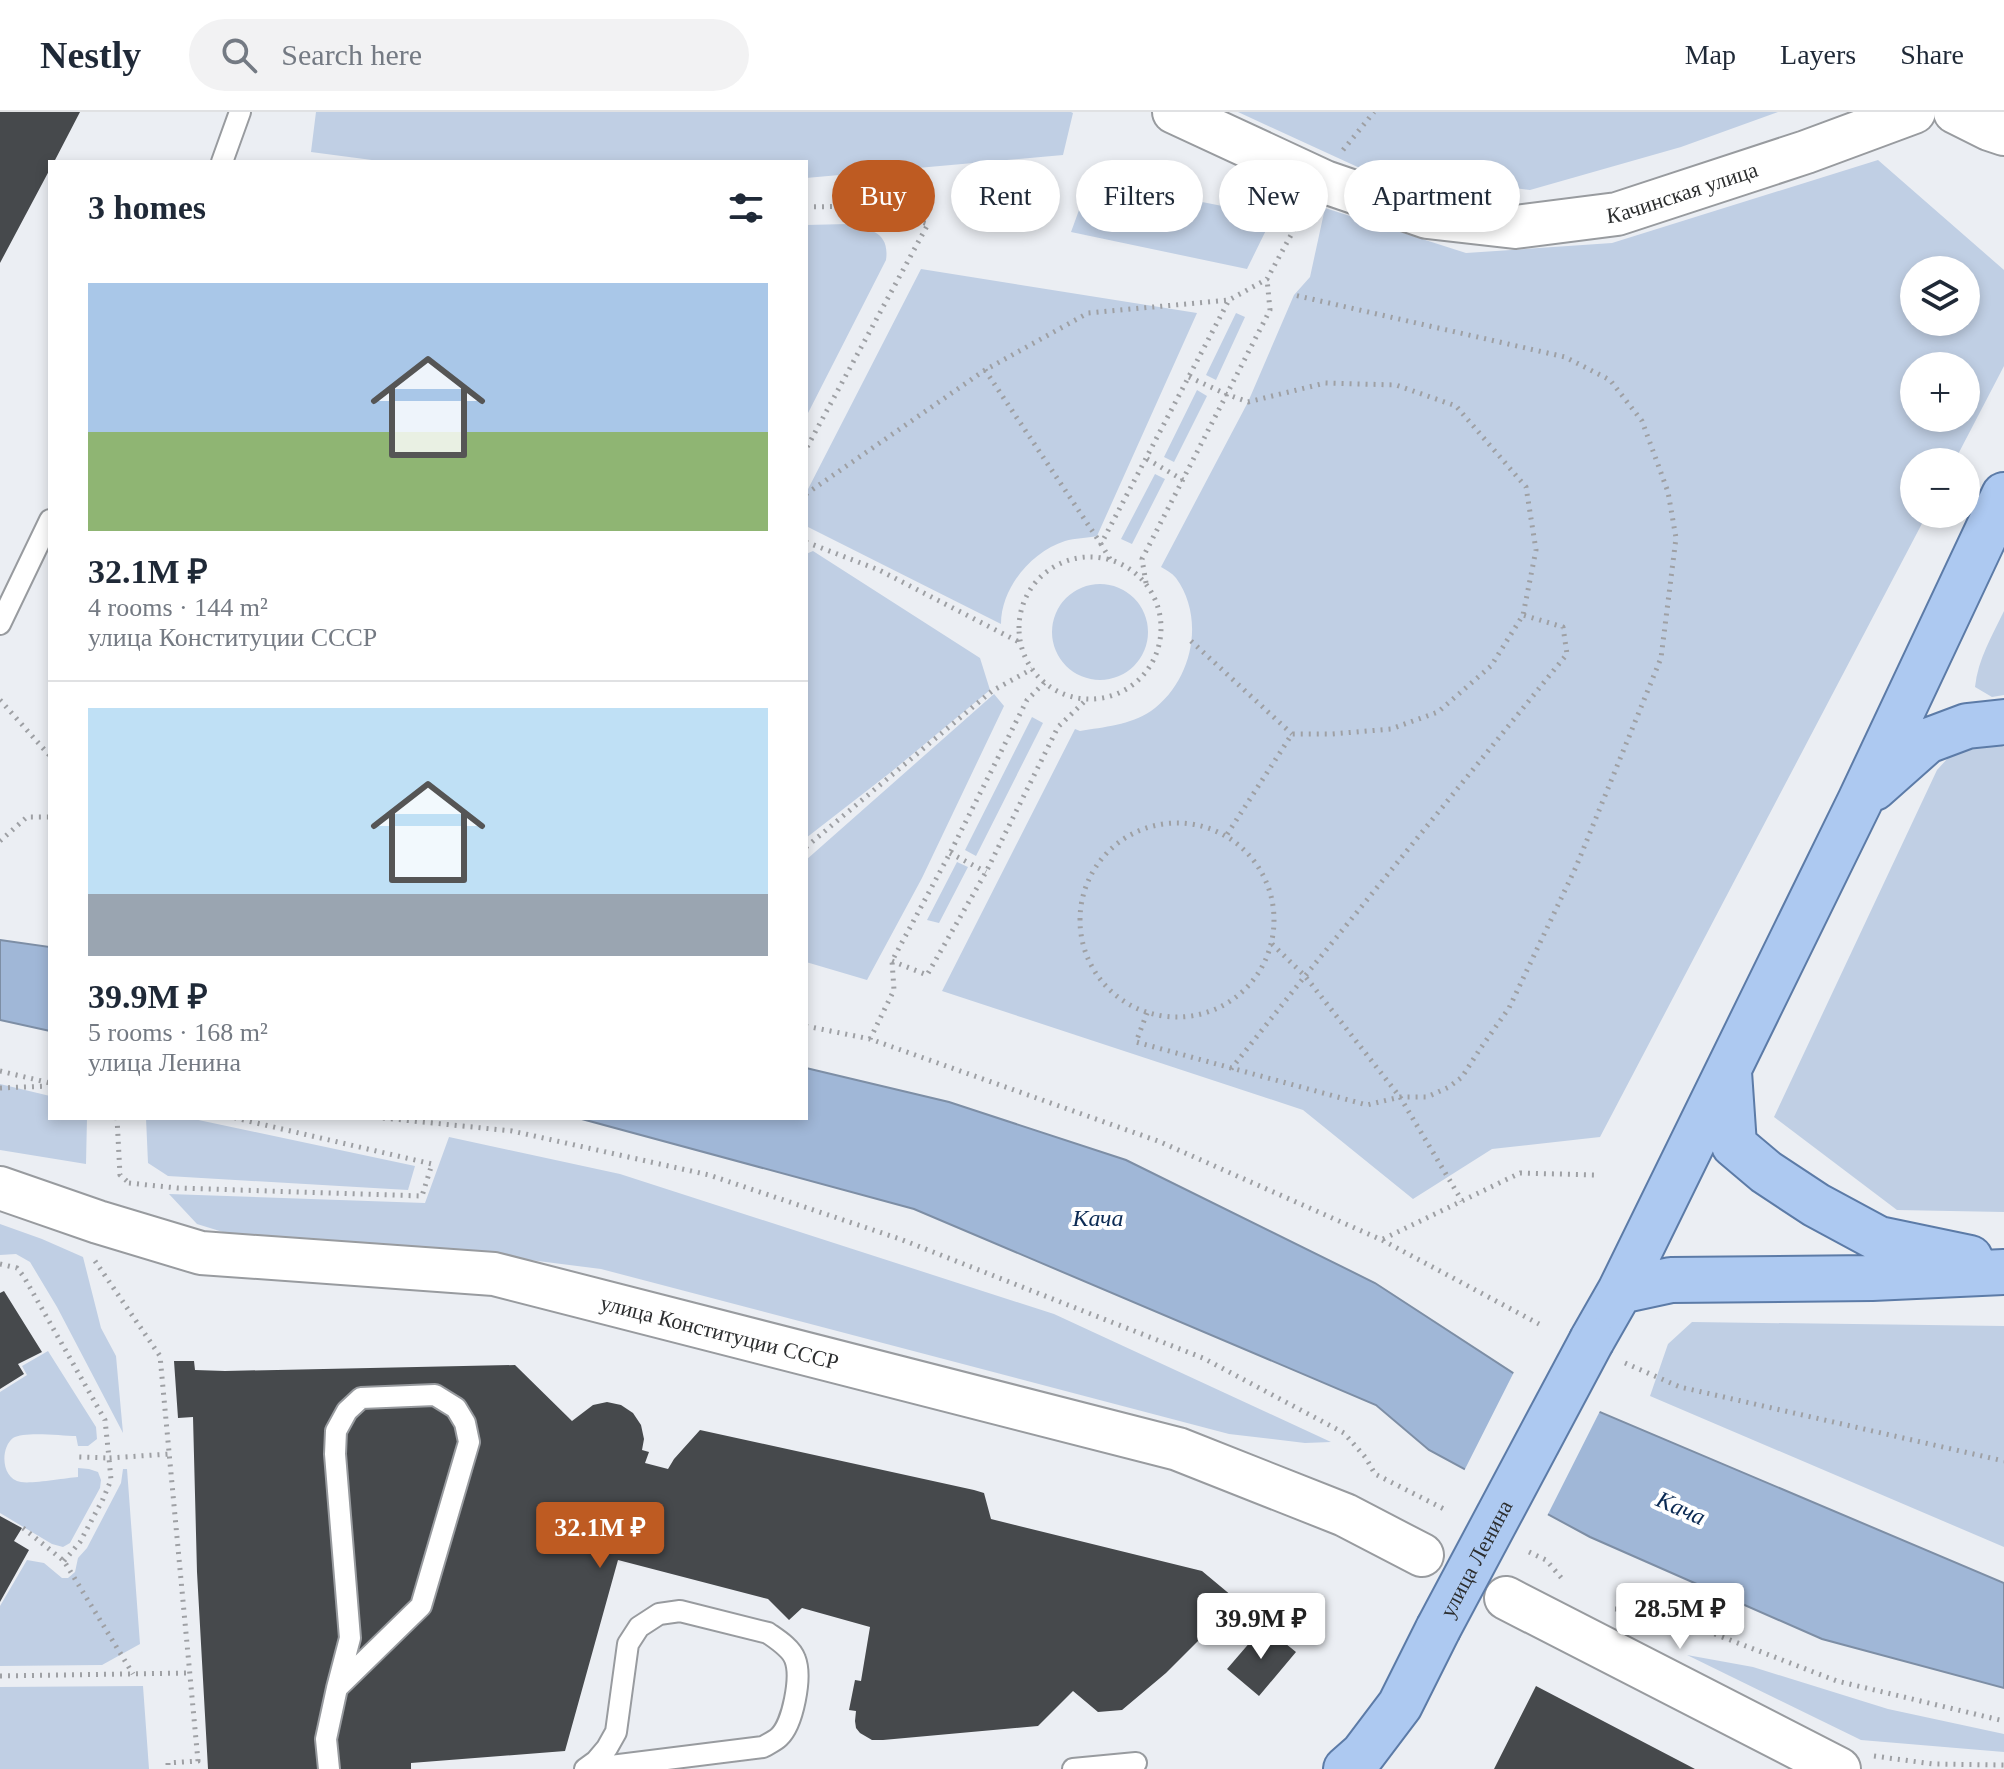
<!DOCTYPE html>
<meta charset="utf-8">
<style>
:root{--surface:#fff;--page:#f2f2f3;--text:#1f2937;--muted:#747a83;--line:#e0e1e3;--accent:#be5b22}
body{margin:0;font-family:Georgia,serif;background:var(--page);color:var(--text);height:100vh;display:flex;flex-direction:column;font-size:30px;white-space:nowrap}
*{box-sizing:border-box;margin:0}
p{font-size:26px;color:var(--muted)}
.icon{flex:none;width:44px;height:44px;fill:none;stroke:currentColor;stroke-width:2;stroke-linecap:round;stroke-linejoin:round}
.map{position:relative;flex:1;overflow:hidden}
.side{position:absolute;left:48px;top:48px;width:760px;height:960px;display:flex;flex-direction:column;background:var(--surface);border-radius:0px;box-shadow:0 4px 12px #0003}
.side>*{flex:none}
.top-card{position:absolute;left:832px;top:48px;width:760px;height:72px;display:flex;gap:16px}
.tools{position:absolute;left:1900px;top:144px;display:grid;gap:16px}
.tools a{display:grid;place-items:center;width:80px;height:80px;border-radius:50%;background:var(--surface);box-shadow:0 4px 12px #0003;font-size:40px}
.price{position:absolute;translate:-50% -68px;padding:0 18px;border-radius:8px;background:#fff;color:#222;font-size:26px;line-height:52px;filter:drop-shadow(0 2px 4px #0008)}
.price::after{content:'';position:absolute;left:50%;top:48px;width:24px;height:18px;margin-left:-12px;background:inherit;clip-path:polygon(0 0,100% 0,50% 100%)}
.price.on{background:var(--accent);color:#fff}
ul{padding:0;list-style:none}
li{display:grid;align-content:center;gap:16px;height:424px;padding:0 40px}
li+li{border-top:2px solid var(--line)}
li span{display:grid;place-items:center;height:248px;border-radius:0px;color:#555}
li>.icon{margin-inline-start:auto}
span .icon{width:144px;height:144px;fill:#fffc;stroke-width:1}
li b{font-size:34px}
h2{display:flex;justify-content:space-between;align-items:center;height:96px;padding:0 40px;font-size:34px}
.chip{padding:0 28px;border-radius:36px;background:var(--surface);box-shadow:0 4px 12px #0003;font-size:28px;line-height:72px}
.chip.on{background:var(--accent);color:#fff}
header{display:flex;align-items:center;gap:48px;box-sizing:border-box;height:112px;padding:0 40px;background:var(--surface);border-bottom:2px solid var(--line)}
header strong{font-size:38px}
nav{display:flex;gap:44px;margin-inline-start:auto;font-size:28px}
.search{width:560px;height:72px;background:var(--page);display:flex;align-items:center;gap:20px;box-sizing:border-box;padding:0 28px;border-radius:44px;color:var(--muted);font-size:30px}
.map>svg:first-child{display:block}
.green{fill:#c0cfe4;fill-rule:evenodd}
.water{fill:#a0b7d7;stroke:#7d8ea5;stroke-width:2}
.pier{fill:#ebeef3}
.building{fill:#46494c}
.lines{fill:none;stroke-linecap:round;stroke-linejoin:round}
.service-casing{stroke:#989b9f;stroke-width:24}
.minor-casing{stroke:#989b9f;stroke-width:46}
.primary-casing{stroke:#5c7ba7;stroke-width:48}
.path{stroke:#9ea0a4;stroke-width:5;stroke-dasharray:2 6;stroke-linecap:butt}
.service{stroke:#fff;stroke-width:20}
.minor{stroke:#fff;stroke-width:42}
.primary{stroke:#adc9f1;stroke-width:44}
.primary-bridge-casing{stroke:#5c7ba7;stroke-width:48;stroke-linecap:butt}
.primary-bridge{stroke:#adc9f1;stroke-width:44}
.labels{text-anchor:middle;dominant-baseline:central;stroke-width:8;stroke-linejoin:round;paint-order:stroke}
.street-label{font-size:22px;fill:#2c2e2f;stroke:#fff}
.water-label{font-size:24px;font-style:italic;fill:#0c2b54;stroke:#fff}
</style>
<header>
<strong>Nestly</strong>
<div class="search"><svg class="icon" aria-label="search" viewBox="0 0 24 24"><circle cx="10" cy="10" r="6"/><path d="M15 15l6 6"/></svg>Search here</div>
<nav><a>Map</a><a>Layers</a><a>Share</a></nav>
</header>
<div class="map">
<svg width="2004" height="1657" viewBox="0 0 2004 1657">
<rect width="100%" height="100%" fill="#ebeef3"/>
<!-- green -->
<path class="green" d="M316 0H1071L1073 1 1063 43 806 66V50H387L311 40Z
M1238 0H1778L1681 35 1530 78 1362 57Z
M1878 48 2004 158V254L1954 350H1914V402H1927L1600 1025 1492 1037 1413 1087 1303 998 942 879 1075 617 1080 619C1104 615 1130 613 1151 599 1192 570 1206 507 1176 466 1172 461 1166 458 1161 455L1248 290 1294 183 1310 165 1325 96 1466 141 1612 131ZM1914 158H1966V210H1914ZM1914 254H1966V306H1914Z
M1090 68 1273 104 1247 157 1071 120Z
M848 112C870 117 890 120 886 148L806 305V113Z
M921 157 1197 201 1097 424C1087 426 1075 426 1065 429 1031 440 1001 476 1001 512L806 414V381Z
M1236 201 1245 205 1216 268 1206 263Z
M1197 278 1207 284 1174 350 1164 345Z
M1155 362 1165 367 1132 432 1121 427Z
M813 439 980 546 990 578 891 660 806 726V442Z
M1052 520a48 48 0 1 1 96 0a48 48 0 1 1-96 0Z
M2004 499V583L1992 585 1975 575C1978 547 1992 524 2004 499Z
M994 582 1004 594 922 766 867 868 806 850V748Z
M1032 605 1043 611 976 744 965 738Z
M2002 634 2004 635V1100L1897 1098 1774 1005 1937 658 1958 635Z
M957 750 968 755 939 811 927 808Z
M0 972 50 984V1006H87L86 1052 0 1038Z
M146 1006H189L415 1054 408 1078 168 1064 148 1051Z
M449 1025 620 1062 1054 1202 1331 1330 1305 1331 1229 1322 601 1157 467 1140 239 1125 197 1112 169 1082 425 1091Z
M0 1112 42 1127 83 1145 101 1216 116 1244 123 1321 57 1195 30 1150 16 1142 0 1143Z
M1692 1210 2004 1214V1435L1650 1284 1668 1232Z
M48 1239 96 1315 97 1327 88 1334H78L76 1324C61 1324 25 1319 13 1326 0 1336 1 1367 21 1370 32 1372 65 1366 78 1365V1356L89 1357 98 1360 101 1368 100 1376 70 1431 63 1435 52 1432 0 1401V1280L27 1263 22 1254Z
M123 1357H127L140 1532 102 1553 0 1554V1494L27 1448 44 1451 62 1466H68L75 1460 78 1446 87 1436 121 1371Z
M1687 1543 1753 1555 1888 1597 2004 1622V1640L1861 1628Z
M143 1574 149 1657H0V1575Z"/>
<!-- water -->
<path class="water" d="M0 828 50 835V919L0 908Z
M806 956 949 990 1126 1048 1375 1171 1524 1268 2004 1471V1576L1822 1527 1590 1425 1429 1338 1376 1293 914 1097 578 1006H806Z"/>
<!-- pier -->
<path class="pier" d="M1515 1258 1526 1265 1601 1297 1546 1406 1463 1361Z"/>
<!-- building -->
<path class="building" d="M0 0H80L54 50H50V57L0 151Z
M4 1179 42 1240 18 1252 24 1262 0 1277V1181Z
M174 1249H194L195 1258 225 1259 515 1253 572 1309 593 1293 607 1290 621 1293 633 1301 641 1313 644 1327 642 1338 649 1340 645 1351 668 1357 674 1347 700 1318 974 1378 984 1381 991 1407 1202 1459 1232 1484 1224 1500 1213 1514 1166 1561 1122 1598 1098 1600 1073 1579 1038 1614 883 1628H872L860 1621 856 1616 855 1609 856 1599 849 1598 855 1568 861 1569 870 1515 802 1496 789 1508 768 1487 618 1448 565 1639 411 1651V1657H208L197 1460 193 1305 178 1306Z
M0 1404 22 1416 14 1429 29 1438 0 1490Z
M1264 1514 1296 1540 1259 1584 1227 1557Z
M1536 1574 1695 1657H1494Z"/>
<g class="lines">
<!-- service casing -->
<g class="service-casing">
<path id="service" d="M222 50 240 0
M0 512 50 408
M329 1657 326 1627 337 1576 421 1494 469 1330 465 1311 456 1296 435 1283 361 1286 347 1299 336 1319 335 1342 350 1526 337 1576
M585 1657 596 1649 607 1636 616 1620 628 1532 639 1515 659 1502 680 1499 768 1521C778 1528 791 1536 795 1547 802 1565 793 1612 779 1625 775 1629 768 1632 763 1635L587 1657
M1073 1657 1136 1651"/>
</g>
<!-- minor casing -->
<g class="minor-casing">
<g id="minor">
<path id="s1" d="M1174 0 1325 70 1427 105 1515 115 1617 102 1806 40 1914 0"/>
<path d="M1955 0 1989 17 2004 22"/>
<path id="s2" d="M0 1076 98 1110 201 1141 494 1162 1178 1337 1345 1403 1422 1443"/>
<path d="M1506 1486 1839 1657"/>
</g>
</g>
<!-- primary casing -->
<g class="primary-casing">
<path id="primary" d="M1874 676 1927 629 1967 614 2004 610
M1729 960 1734 1033 1766 1060 1816 1093 1879 1127 1970 1146
M1620 1179 1671 1168 1872 1166 2004 1160
M1592 1228 1620 1179 1860 689 2004 383
M1346 1657 1363 1642 1400 1593 1438 1517"/>
</g>
<!-- path -->
<path class="path" d="M1343 38 1374 0
M806 95 868 94 928 112 806 337
M985 258 1101 432
M1189 265 1226 282 1248 290 1325 271 1396 273 1456 294 1526 375 1536 438 1523 503 1491 554 1438 600 1391 617 1332 622H1292L1226 724
M1147 347 1183 368
M806 382 985 258 1088 201 1229 188
M806 430 879 458 1021 531
M1019 516a71 71 0 1 1 142 0a71 71 0 1 1-142 0Z
M1110 447 1101 432 1229 188 1267 167 1302 103 1305 100
M1146 471 1142 447 1270 198 1267 167
M1191 529 1292 622
M0 588 50 644
M1080 808a97 97 0 1 1 194 0a97 97 0 1 1-194 0Z
M0 729 27 705H50
M806 735 992 579 1032 557
M950 741 986 760
M1272 832 1305 864 1400 985 1462 1089
M892 849 927 863 986 760 1058 615 1087 587
M1147 901 1136 930 1367 993 1400 985H1427L1449 975 1462 965 1480 937 1509 896 1576 755 1661 546 1676 426 1668 380 1642 309 1610 268 1565 245 1294 183
M806 914 870 927 1158 1029 1382 1128 1539 1212
M870 927 894 878 892 849 950 741 1027 588 1045 570
M1231 957 1305 864 1567 542 1563 515 1523 503
M0 959 50 971
M0 976 50 974
M117 1006 120 1063 129 1071 128 1073
M383 1006 512 1019 709 1063 900 1127 1203 1246 1344 1321 1366 1346 1375 1362 1444 1397
M129 1071 177 1076 422 1084 432 1052 235 1006
M1383 1127 1520 1061 1596 1063
M95 1149 160 1244 198 1649 168 1651V1657
M0 1152 17 1156 24 1165 105 1308 109 1346 170 1342
M1625 1251 1680 1275 2004 1349
M23 1416 64 1449 133 1562
M1529 1440 1546 1448 1565 1470
M64 1449 80 1430 103 1387 111 1368 109 1346 78 1345
M1615 1497 1652 1498 1837 1569 2004 1609
M0 1564 190 1561
M1874 1644 1933 1652 2004 1653"/>
<!-- service -->
<use href="#service" class="service"/>
<!-- minor -->
<use href="#minor" class="minor"/>
<!-- primary -->
<use href="#primary" class="primary"/>
<!-- primary-bridge casing -->
<g class="primary-bridge-casing">
<g id="primary-bridge">
<path id="s3" d="M1438 1517 1592 1228"/>
</g>
</g>
<!-- primary-bridge -->
<use href="#primary-bridge" class="primary-bridge"/>
</g>
<g class="labels">
<!-- street labels -->
<g class="street-label">
<text stroke="none"><textPath href="#s1" startOffset="534">Качинская улица</textPath></text>
<text stroke="none"><textPath href="#s2" startOffset="738">улица Конституции СССР</textPath></text>
<text stroke="none"><textPath href="#s3" startOffset="80">улица Ленина</textPath></text>
</g>
<!-- water labels -->
<g class="water-label">
<text x="1098" y="1106">Кача</text>
<text transform="translate(1681 1396) rotate(24)">Кача</text>
</g>
</g>
</svg>
<div class="tools">
<a><svg class="icon" aria-label="layers" viewBox="0 0 24 24"><path d="M12 4l9 5-9 5-9-5zM3 14l9 5 9-5"/></svg></a>
<a>+</a>
<a>−</a>
</div>
<b class="price on" style="left:600px;top:1458px">32.1M ₽</b>
<b class="price" style="left:1680px;top:1539px">28.5M ₽</b>
<b class="price" style="left:1261px;top:1549px">39.9M ₽</b>
<div class="top-card">
<a class="chip on">Buy</a>
<a class="chip">Rent</a>
<a class="chip">Filters</a>
<a class="chip">New</a>
<a class="chip">Apartment</a>
</div>
<section class="side">
<h2>3 homes<svg class="icon" aria-label="filters" viewBox="0 0 24 24"><path d="M4 7h16M4 17h16"/><circle cx="9" cy="7" r="2"/><circle cx="15" cy="17" r="2"/></svg></h2>
<ul>
<li><span style="background:linear-gradient(#a9c7e8 60%,#8fb573 0)"><svg class="icon" aria-label="home" viewBox="0 0 24 24"><path d="M3 11l9-7 9 7M6 9v11h12V9"/></svg></span><div><b>32.1M ₽</b><p>4 rooms · 144 m²</p><p>улица Конституции СССР</p></div></li>
<li><span style="background:linear-gradient(#bfe0f5 75%,#9aa5b1 0)"><svg class="icon" aria-label="home" viewBox="0 0 24 24"><path d="M3 11l9-7 9 7M6 9v11h12V9"/></svg></span><div><b>39.9M ₽</b><p>5 rooms · 168 m²</p><p>улица Ленина</p></div></li>
</ul>
</section>
</div>
